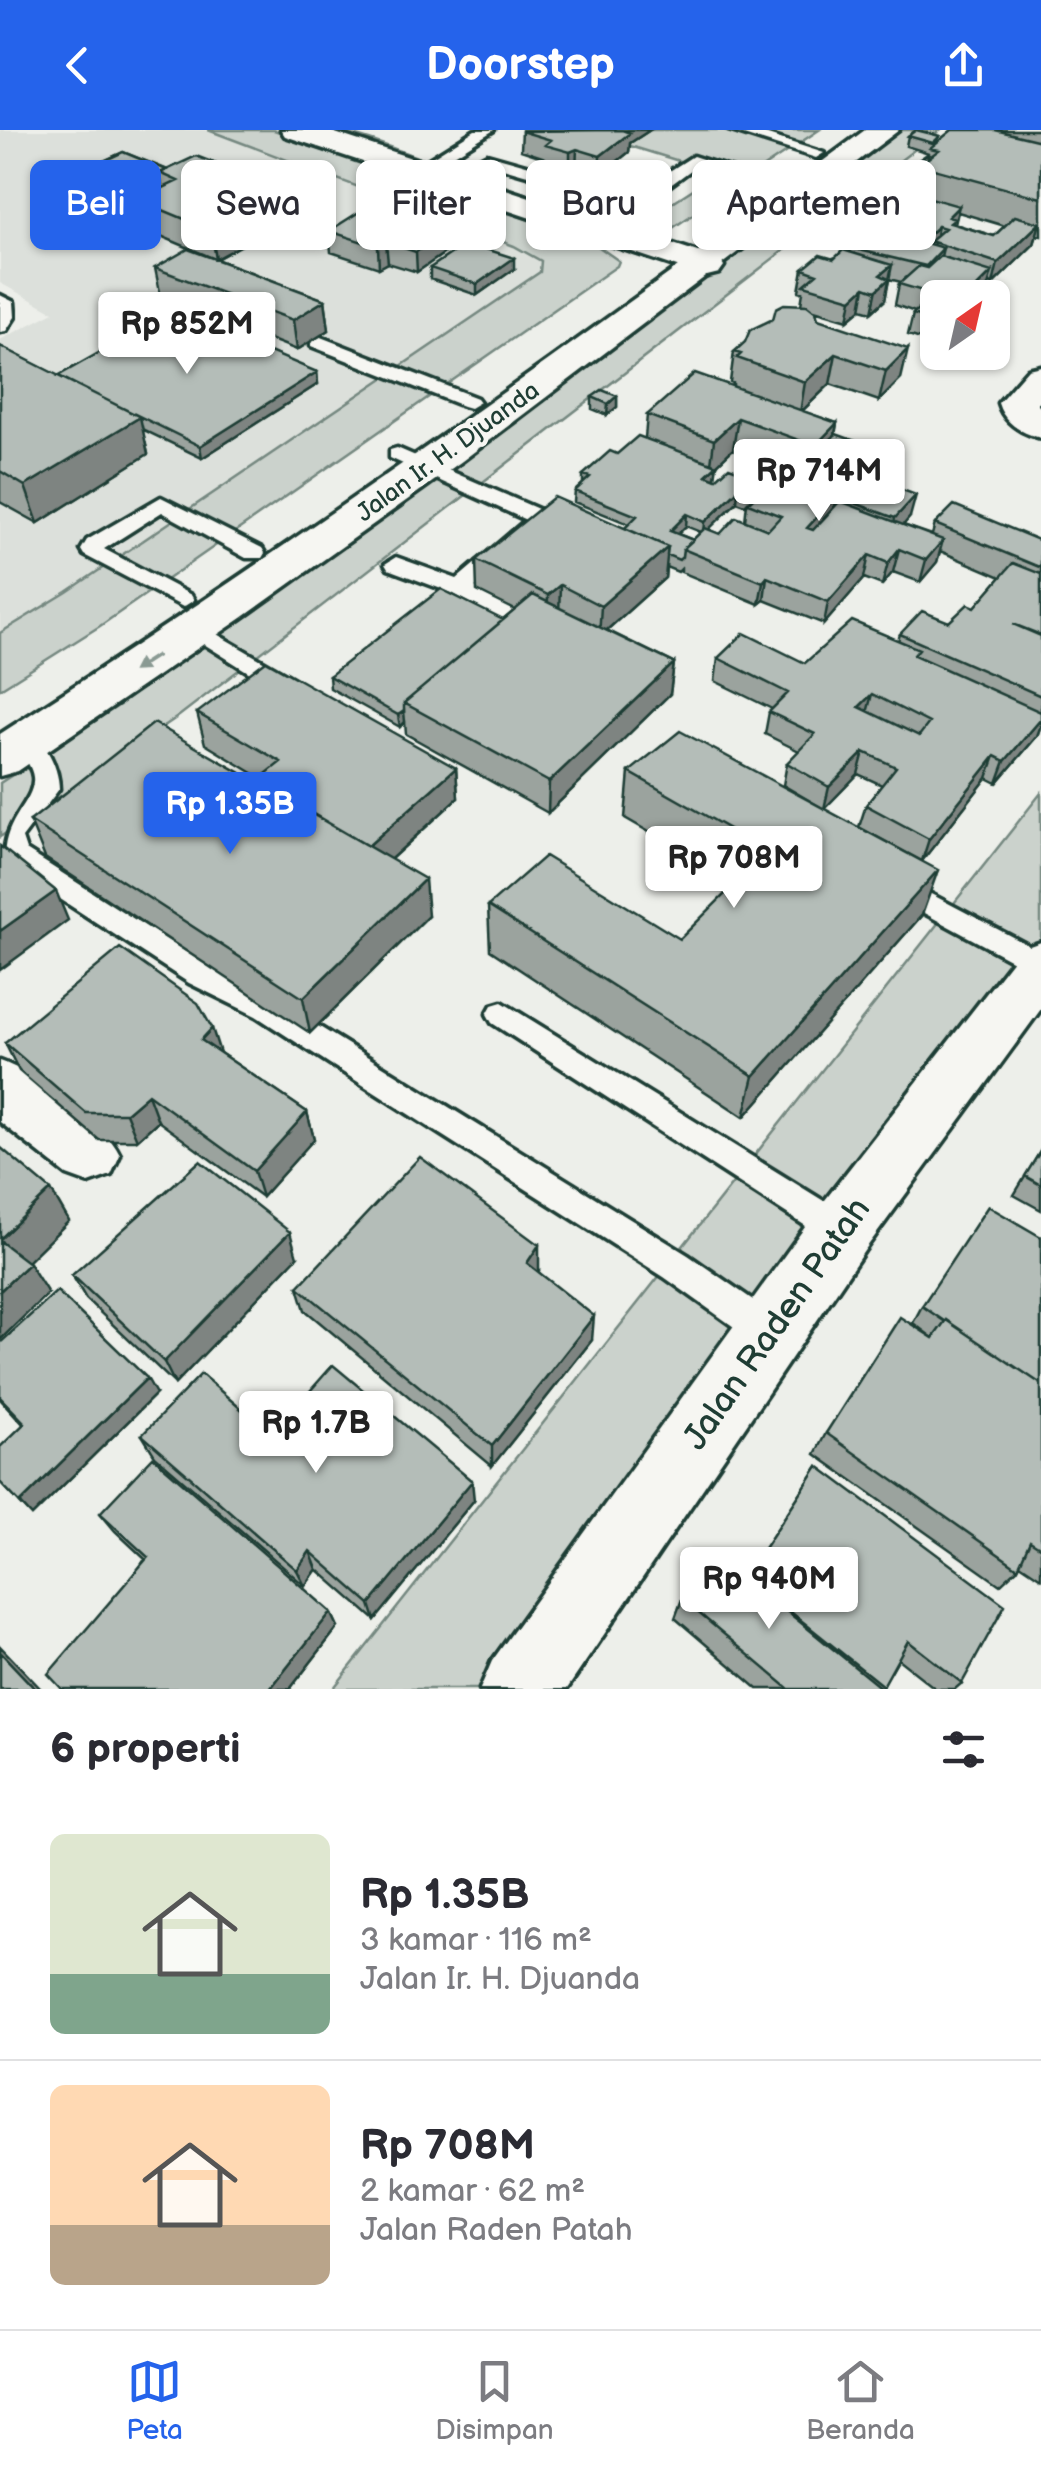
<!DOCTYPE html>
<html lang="id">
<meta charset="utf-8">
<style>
:root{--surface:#fff;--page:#f2f2f3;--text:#2b2b33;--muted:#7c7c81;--line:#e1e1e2;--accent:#2563eb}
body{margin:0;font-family:"Balsamiq Sans",sans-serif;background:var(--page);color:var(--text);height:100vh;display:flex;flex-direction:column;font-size:38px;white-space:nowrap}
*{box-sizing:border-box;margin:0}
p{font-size:32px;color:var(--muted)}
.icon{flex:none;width:55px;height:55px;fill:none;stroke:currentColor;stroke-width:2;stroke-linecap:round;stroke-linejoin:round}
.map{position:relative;height:1559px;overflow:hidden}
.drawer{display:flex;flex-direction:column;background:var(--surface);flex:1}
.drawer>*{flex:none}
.guide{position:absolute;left:30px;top:30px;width:982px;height:90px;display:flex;gap:20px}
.needle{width:65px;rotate:34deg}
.tools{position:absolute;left:920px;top:150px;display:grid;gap:20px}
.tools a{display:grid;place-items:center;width:90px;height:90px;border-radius:15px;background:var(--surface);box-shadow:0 2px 8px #0004;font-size:50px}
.price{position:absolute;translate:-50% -85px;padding:0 22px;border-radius:10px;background:#fff;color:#222;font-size:32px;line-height:65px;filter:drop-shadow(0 2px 5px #0008)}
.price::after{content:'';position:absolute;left:50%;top:60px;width:30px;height:22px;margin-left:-15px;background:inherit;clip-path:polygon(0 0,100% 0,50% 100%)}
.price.selected{background:var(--accent);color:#fff}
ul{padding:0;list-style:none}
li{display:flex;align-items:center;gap:30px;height:250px;padding:0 50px}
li+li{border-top:2px solid var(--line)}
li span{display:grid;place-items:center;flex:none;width:280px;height:200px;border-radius:15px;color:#555}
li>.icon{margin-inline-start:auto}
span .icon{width:120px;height:120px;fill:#fffc;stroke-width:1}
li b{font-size:42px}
h2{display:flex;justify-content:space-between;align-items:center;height:120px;padding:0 50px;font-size:42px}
.chip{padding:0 35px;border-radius:15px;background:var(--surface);box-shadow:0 2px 8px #0004;font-size:35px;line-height:90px}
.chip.selected{background:var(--accent);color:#fff}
header{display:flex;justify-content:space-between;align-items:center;height:130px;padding:0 50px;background:var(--accent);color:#fff;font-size:45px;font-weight:700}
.menu{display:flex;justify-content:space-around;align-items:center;height:140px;border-top:2px solid var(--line);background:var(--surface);font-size:28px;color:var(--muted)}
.menu a{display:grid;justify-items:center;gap:5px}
.menu .selected{color:var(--accent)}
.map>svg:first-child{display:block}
.built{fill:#dce0db}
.green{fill:#cbd2cc;stroke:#758880;stroke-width:2.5}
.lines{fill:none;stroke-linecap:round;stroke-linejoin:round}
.lane-casing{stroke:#1f3d34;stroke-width:7}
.street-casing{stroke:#1f3d34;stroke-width:7}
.secondary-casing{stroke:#1f3d34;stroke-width:7}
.primary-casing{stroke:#1f3d34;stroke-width:7}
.lane{fill:#f6f6f2;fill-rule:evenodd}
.street{fill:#f6f6f2;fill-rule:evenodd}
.secondary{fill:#f6f6f2;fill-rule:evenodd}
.primary{fill:#f6f6f2;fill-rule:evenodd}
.wall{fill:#9ba39e;stroke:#1f3d34;stroke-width:2.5;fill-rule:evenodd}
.shaded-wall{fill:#7e8481;stroke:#1f3d34;stroke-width:2.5}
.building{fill:#b4bdb8;stroke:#1f3d34;stroke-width:2.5;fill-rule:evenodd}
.oneway{fill:#8a9a93}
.labels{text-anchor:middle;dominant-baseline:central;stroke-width:9;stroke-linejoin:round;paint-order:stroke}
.far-street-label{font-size:25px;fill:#1f3d34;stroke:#f6f6f2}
.near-street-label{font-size:35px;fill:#1f3d34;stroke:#f6f6f2}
</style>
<header><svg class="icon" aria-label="back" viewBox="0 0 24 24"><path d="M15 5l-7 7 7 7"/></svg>Doorstep<svg class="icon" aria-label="share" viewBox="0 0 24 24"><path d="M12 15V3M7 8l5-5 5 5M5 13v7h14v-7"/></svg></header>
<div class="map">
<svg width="1041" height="1559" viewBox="0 0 1041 1559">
<rect width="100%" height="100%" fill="#edefea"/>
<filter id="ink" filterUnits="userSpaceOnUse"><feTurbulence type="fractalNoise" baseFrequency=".01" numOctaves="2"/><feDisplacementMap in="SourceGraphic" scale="20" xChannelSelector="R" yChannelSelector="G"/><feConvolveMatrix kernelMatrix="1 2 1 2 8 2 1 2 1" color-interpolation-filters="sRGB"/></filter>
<g filter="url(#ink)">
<!-- built -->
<path class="built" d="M0 0H238L582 120 0 520V210L54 182 0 153Z"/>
<!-- green -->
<path class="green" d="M208 0H274L592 112 619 131 617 136 100 496 0 559V503L67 462 540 142 541 131 514 116Z
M291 0C306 0 323 0 337 1 422 20 569 101 651 86L718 43 627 15 650 0H819L665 103 634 108Z
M894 0H940L179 586 0 707V653L121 574Z
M1041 663V814L497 1559H333Z"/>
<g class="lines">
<!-- lane casing -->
<g class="lane-casing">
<path id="lane" d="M475 0H494L424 44 410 41Z
M728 0H752L824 23 816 28Z
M487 24 632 65 693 26 782 55 774 60 695 37 650 70 632 75 489 34 453 53 439 50Z
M928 26 941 29 888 66 815 46 823 41 885 56Z
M0 165 14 172 15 187 6 201 0 202Z
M318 206 477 268 480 272 470 278 463 276 311 216V208Z
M397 318 545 382 548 387 544 400 475 457 526 484 529 489 526 494H510L452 463 388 439 385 434 396 427 457 449 526 390 390 328V320Z
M161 367 262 418 265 423 262 428H246L162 382 104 419 191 465 194 470 183 477 84 425 81 420 87 410Z
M196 492 296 550 300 556 296 562H280L188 504 184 499 188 494Z
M26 603C46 609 59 639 59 659L22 708 26 720 209 837 276 870 688 1125 782 1190 787 1202 782 1214 770 1219 758 1214 664 1147 330 934 256 886 189 853 5 733C0 690 36 672 33 647 32 635 20 623 14 612Z
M893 744 1041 822V846L883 761 879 754 883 747Z
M502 872 853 1089 857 1100 853 1111 841 1115 829 1111 492 893 487 884 492 875Z"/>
</g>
<!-- street casing -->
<g class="street-casing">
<path id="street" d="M1041 236V270L1037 274 1041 278V308C1021 303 1004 293 998 273L1028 239Z
M1041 812V879L864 1121 567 1559H480L492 1531 818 1079 1021 819Z
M0 931C36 944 104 990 120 1025L111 1045 89 1053 67 1045 0 992Z"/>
</g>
<!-- secondary casing -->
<g class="secondary-casing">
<path id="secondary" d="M281 0H326L719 129 724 136 719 143 707 146 695 143 285 6Z"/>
</g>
<!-- primary casing -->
<g class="primary-casing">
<path id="primary" d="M865 0H899L462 331 242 488 18 641 0 646V604C296 414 582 209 865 0Z"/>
</g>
<!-- lane -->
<use href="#lane" class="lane"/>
<!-- street -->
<use href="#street" class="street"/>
<!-- secondary -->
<use href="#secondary" class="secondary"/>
<!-- primary -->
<use href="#primary" class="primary"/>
</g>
<!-- wall -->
<path class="wall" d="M650 0 630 13 629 22 599 46 576 39 570 42 545 34V28L521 20 522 0Z
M952 0H1041V106L1037 105 1034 114 993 154 989 153 986 163 938 168V212L936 214 908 205 913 184 915 182 895 175 899 154 901 152 889 149 885 170 872 182 861 179 848 190 814 180 818 189 901 249 879 271 830 254 802 281 837 293 835 306 859 324 896 358 910 387 903 395 932 405 935 394 1041 411V595L1037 606 997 653 987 648 922 731 859 697 866 675 882 655 858 644 824 679 783 655 787 633 799 621 765 604 769 582 772 579 715 551 718 528 805 533 898 511 900 504 949 492 975 477 1001 447 940 421 937 432 920 452 893 442 882 455 864 448 824 494 764 470 759 474 681 442V439L678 442 666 437 665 448 607 500 674 533 670 564 548 683 406 604 405 592 400 597 330 558 329 546 503 490 515 480 477 461 476 430 625 398 629 394 574 372 575 361 583 354V345L645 308 647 285 733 256V253L730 252 734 222 801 175 803 162 799 161 803 139 850 122 851 118 866 110 872 81 913 63 919 35 928 28 929 23 906 16 908 6 939 11ZM958 82 1005 96 994 106 955 94ZM733 319 798 343 791 350 714 348 715 347 716 335ZM737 372 745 375 747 373 745 391 720 404 708 399ZM686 396 701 402 693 410 678 404Z
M123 22 290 89 216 129 325 170 329 200 297 220 161 167 155 138 215 129 130 93 128 84 67 113 41 101 35 80 73 63 69 47Z
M427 99 443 124 417 142 388 133 379 138 331 122 329 101Z
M430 138 514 139 477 165 430 149Z
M0 216 58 246 317 242 318 254 202 328 142 299 148 324 38 393 0 372Z
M617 266V277L607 285 592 279V267Z
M197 583 456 638 458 668 391 729 428 786 310 903 45 728 30 691 258 653 257 651 261 648 205 614Z
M629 642 922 785 744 987 490 820 488 776 680 809 737 753 625 688Z
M5 913 220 923 307 982 314 1009 262 1067 158 991 137 1010H99L19 941Z
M1041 1020V1080L1014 1065Z
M1041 1107V1448L1020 1434 1018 1438 1000 1455 815 1324 826 1303 933 1208 913 1193 922 1176Z
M297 1127 175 1254 86 1169 72 1145Z
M539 1140 538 1141 592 1210 492 1336 305 1180 298 1157Z
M0 1213 156 1264 32 1386 0 1352 23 1294 0 1269Z
M142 1305H271L474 1370 375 1490 317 1439 305 1456 155 1326Z
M818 1336 962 1553 955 1559H936L898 1529 881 1558 882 1559H758L675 1488 682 1469 745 1448Z
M100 1383 331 1482 338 1497 290 1559H62L145 1429 115 1401Z"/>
<!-- shaded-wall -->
<path class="shaded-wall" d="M628 0H650L630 13 629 22 599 46 600 26 628 5Z
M577 19 576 39 570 42V22Z
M160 46 164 66 124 64 128 84 67 113 62 92Z
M287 61 290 89 216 129 211 100Z
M959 76 954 96 948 87Z
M426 85 428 106 413 94Z
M1040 93 1034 114 993 154 998 133Z
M938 96 934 113 930 111 928 122 920 129 925 108Z
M442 103 443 124 417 142 416 122Z
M386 112 388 133 379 138 378 117Z
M943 118 938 139 921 157 926 136Z
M514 128V139L477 165V154Z
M892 135 885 170 872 182 880 145Z
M992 142 986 163 982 168H966Z
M865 157 861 179 848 190 852 169Z
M325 170 329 200 297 220 293 190Z
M908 219 901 249 879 271 886 241Z
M836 224 830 254 800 283 805 252Z
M317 242 318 254 202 328 200 316Z
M617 266V277L607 285 608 274Z
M140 287 148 324 38 393 25 356Z
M738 288 733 319 710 341 714 310Z
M837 293 831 324 809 347 815 316Z
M717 335 715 347 704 357 706 345Z
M900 339 895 361 886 354Z
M738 360 737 372 704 404 705 392Z
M916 365 910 387 890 411 895 388Z
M836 366 832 388 803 420 807 398Z
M687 384 686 396 669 413 670 401Z
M943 410 937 432 920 452 926 430Z
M668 417 665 448 599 507 601 476Z
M899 419 893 442 882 455 888 433Z
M869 425 864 448 824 494 828 472Z
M767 447 764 470 759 474 763 452Z
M560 455 559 486 547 496 548 465Z
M674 533 670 564 548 683 549 652Z
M872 564 866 587 859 577Z
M404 581 405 592 400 597 398 585Z
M1041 589V595L1037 606 997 653 1005 631Z
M864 622 858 644 824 679 829 657Z
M995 626 987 648 922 731 929 709Z
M456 638 458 668 371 747 367 717Z
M938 740 922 785 744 987 754 946Z
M425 749 428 786 310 903 303 868Z
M56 761 68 790 0 840V801Z
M212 898 221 926 201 910Z
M148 964 158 991 137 1010 126 983Z
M307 982 314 1009 262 1067 254 1041Z
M51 1060 69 1091 19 1140 0 1109Z
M290 1102 297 1127 175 1254 164 1232Z
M539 1115V1140L527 1157V1133Z
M29 1133 48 1163 0 1210V1161Z
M594 1186 592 1210 492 1336V1316Z
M147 1248 156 1264 32 1386 20 1373Z
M472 1351 474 1370 375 1490 370 1474Z
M310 1421 317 1439 305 1456 297 1440Z
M331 1482 338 1497 290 1559H270Z
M0 1516 41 1559H35L0 1522Z"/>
<!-- building -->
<path class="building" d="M622 0 630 3 600 26 577 19 570 22 545 15 551 10 521 1Z
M916 0 940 6 933 13 908 6Z
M952 0H995L1041 11V68L919 35 939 20 930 18Z
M123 22 167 40 160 43V46L62 92 35 80 90 55 69 47Z
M196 26 287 61 211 100 124 64 141 56 155 62 178 51 160 43Z
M906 61 959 76 948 87 955 89 950 93 994 106 1015 86 1040 93 998 133 930 111 945 98 938 96 925 108 870 92 880 83 872 81 883 71 891 73Z
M378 70 426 85 413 94 442 103 416 122 386 112 378 117 329 101Z
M861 108 897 118 909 108 943 118 926 136 851 118Z
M467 113 514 128 477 154 430 138Z
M188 119 325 170 293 190 155 138Z
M843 120 892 135 880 145 889 149 876 161 865 157 852 169 804 155 817 144 803 139 820 125 834 129Z
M940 126 992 142 966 168H938V192L913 184 933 164 899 154 919 136 927 138Z
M784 174 807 175 816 182 818 189 908 219 886 241 836 224 805 252 737 228 741 224 734 222 745 212 750 200 773 189 776 178Z
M173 181 317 242 200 316 58 246Z
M0 216 140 287 25 356 0 341Z
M695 243 837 293 815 316 738 288 714 310 647 285Z
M602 260 617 266 608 274 592 267Z
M836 304 861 313 853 322 900 339 886 354 916 365 895 388 836 366 807 398 813 400 840 371 943 410 926 430 899 419 888 433 869 425 828 472 767 447 763 452 683 419 705 398 720 404 736 387 768 400 781 386 748 373 759 362 749 359 767 341 791 350Z
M638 306 717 335 706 345 716 349 729 337 759 348 749 359 747 363 738 360 705 392 687 384 670 401 693 410 683 419 682 427 679 430 667 425 668 417 625 398 637 386 575 361 590 347 583 345 610 321 617 324Z
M554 367 668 417 601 476 560 455 548 465 476 430Z
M954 375 1041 411V434L1039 437 935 394Z
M1013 433 1041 444V505L1013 494 1041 506V566L900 504 922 481 949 492 968 474 975 477Z
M441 459 503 490 404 573V581L398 585 329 546Z
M533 465 674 533 549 652 404 573Z
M852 491 919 519 914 525 1041 582V589L1005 631 995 626 929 709 866 675 896 637 864 622 829 657 787 633 815 604 769 582 788 563 718 528 744 503 805 533ZM872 564 929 593 919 606 859 577Z
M266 531 456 638 368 716 257 651 281 632 197 583Z
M154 593 425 749 303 868 30 691Z
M680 601 938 740 754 946 488 776 545 726 680 809 768 721 629 642Z
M0 716 56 761 0 801Z
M120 818 198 873 212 898 201 910 307 982 254 1041 148 964 126 983H86L5 913Z
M0 1017 51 1060 0 1109Z
M1041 1020V1055L1025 1046Z
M420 1027 539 1115 527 1133 594 1186 492 1316 298 1157Z
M200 1031 290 1102 164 1232 72 1145Z
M988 1076 1041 1107V1254L946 1190 944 1191 922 1176Z
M0 1111 29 1133 0 1161Z
M57 1161 147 1248 20 1373 0 1352V1317L25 1293 0 1267V1213Z
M900 1187 933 1208 946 1190 1041 1254V1418L1030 1411 1018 1438 826 1303Z
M333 1235 472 1351 370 1474 310 1421 297 1440 142 1305 201 1244 271 1305Z
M153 1327 331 1482 270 1559H62L48 1544 148 1427 100 1383Z
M818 1336 1005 1475 962 1553 908 1511 883 1556 746 1446Z
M714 1422 882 1559H789L682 1469Z
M0 1522 35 1559H0Z"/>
<!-- one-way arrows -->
<defs><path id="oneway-solid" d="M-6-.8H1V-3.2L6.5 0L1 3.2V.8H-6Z" transform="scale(2.5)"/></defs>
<use class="oneway" href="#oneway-solid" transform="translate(145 533) rotate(147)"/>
</g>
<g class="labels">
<!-- far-street labels -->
<g class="far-street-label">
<text transform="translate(448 322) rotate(-36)">Jalan Ir. H. Djuanda</text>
</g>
<!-- near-street labels -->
<g class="near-street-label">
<text transform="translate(777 1194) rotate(-55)">Jalan Raden Patah</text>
</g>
</g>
</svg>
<div class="tools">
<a><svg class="needle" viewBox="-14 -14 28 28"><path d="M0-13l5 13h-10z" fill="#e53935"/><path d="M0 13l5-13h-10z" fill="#7c7c81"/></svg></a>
</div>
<b class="price" style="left:187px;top:247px">Rp 852M</b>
<b class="price" style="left:819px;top:394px">Rp 714M</b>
<b class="price selected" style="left:230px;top:727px">Rp 1.35B</b>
<b class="price" style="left:734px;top:781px">Rp 708M</b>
<b class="price" style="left:316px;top:1346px">Rp 1.7B</b>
<b class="price" style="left:769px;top:1502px">Rp 940M</b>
<div class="guide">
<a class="chip selected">Beli</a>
<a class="chip">Sewa</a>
<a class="chip">Filter</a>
<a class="chip">Baru</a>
<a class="chip">Apartemen</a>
</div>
</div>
<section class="drawer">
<h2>6 properti<svg class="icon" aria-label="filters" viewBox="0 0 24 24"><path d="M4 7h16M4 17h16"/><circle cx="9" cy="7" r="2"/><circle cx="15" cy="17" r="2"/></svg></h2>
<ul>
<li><span style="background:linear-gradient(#dfe7d0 70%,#7fa58c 0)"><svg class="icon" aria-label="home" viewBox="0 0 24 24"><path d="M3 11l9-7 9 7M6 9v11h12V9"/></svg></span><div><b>Rp 1.35B</b><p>3 kamar · 116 m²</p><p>Jalan Ir. H. Djuanda</p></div></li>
<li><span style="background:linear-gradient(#ffd9b3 70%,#b9a48a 0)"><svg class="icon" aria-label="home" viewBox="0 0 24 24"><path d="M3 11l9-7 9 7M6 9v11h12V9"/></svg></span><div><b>Rp 708M</b><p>2 kamar · 62 m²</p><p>Jalan Raden Patah</p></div></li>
</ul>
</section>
<nav class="menu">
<a class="selected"><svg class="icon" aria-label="map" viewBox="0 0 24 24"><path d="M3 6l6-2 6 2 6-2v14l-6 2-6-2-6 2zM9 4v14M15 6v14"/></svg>Peta</a>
<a><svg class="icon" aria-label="saved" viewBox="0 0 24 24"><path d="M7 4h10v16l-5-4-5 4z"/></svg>Disimpan</a>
<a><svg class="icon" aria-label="home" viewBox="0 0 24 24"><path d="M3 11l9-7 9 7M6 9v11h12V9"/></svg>Beranda</a>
</nav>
